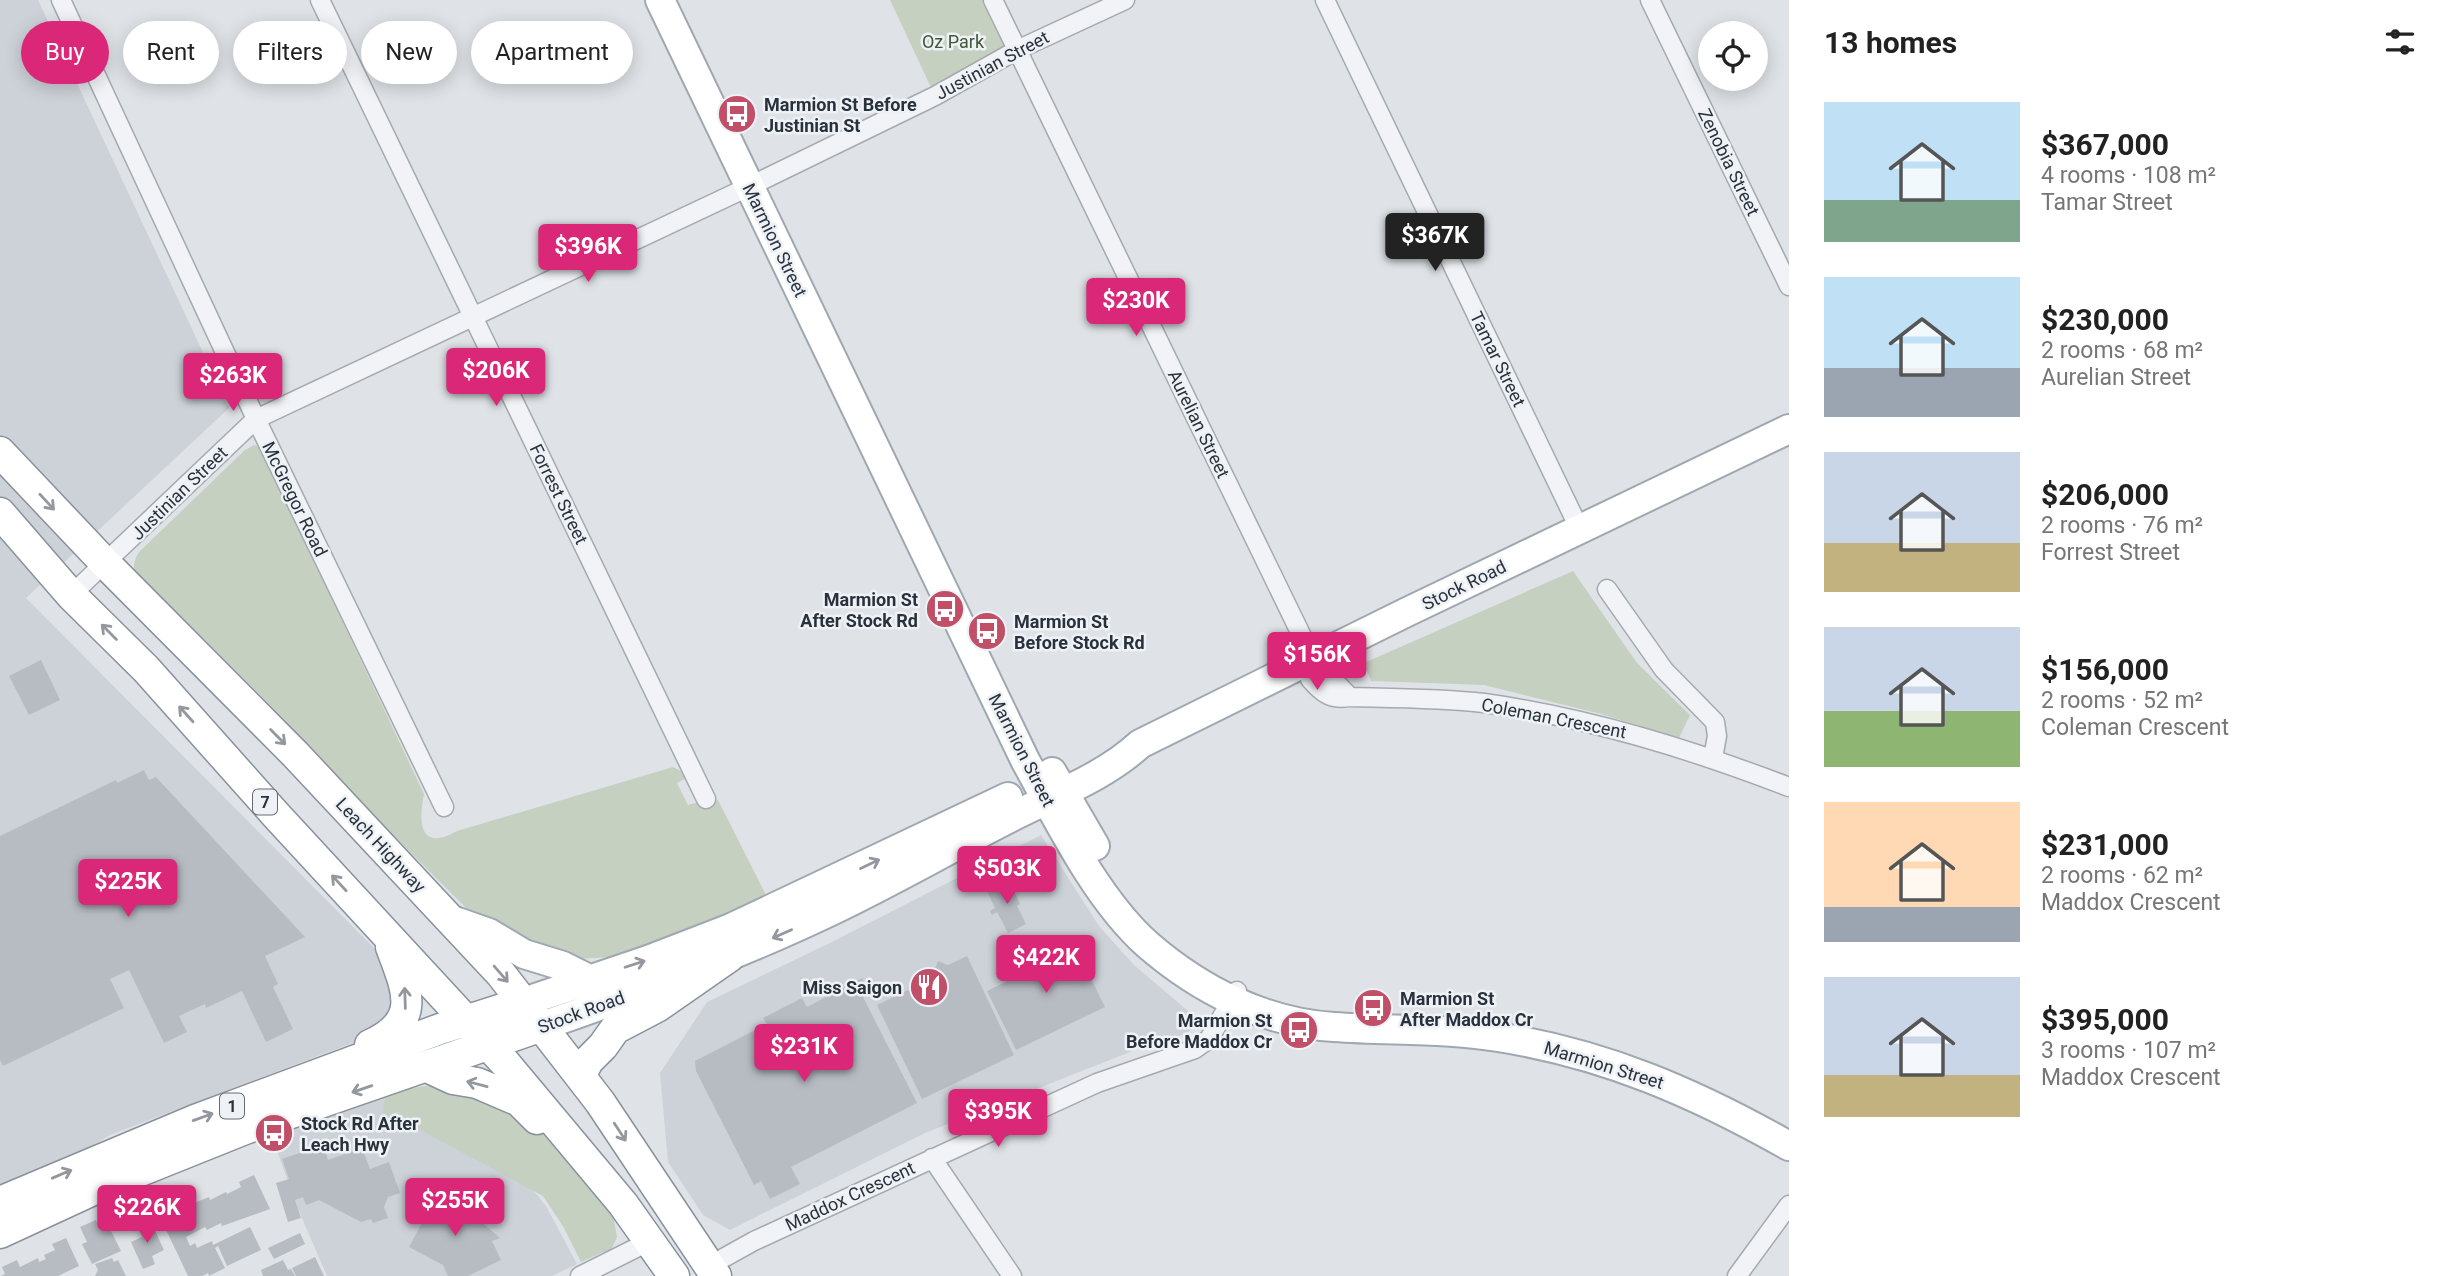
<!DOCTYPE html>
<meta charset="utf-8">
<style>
:root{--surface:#fff;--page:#f6f6f6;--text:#222;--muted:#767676;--accent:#db2777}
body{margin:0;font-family:Roboto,sans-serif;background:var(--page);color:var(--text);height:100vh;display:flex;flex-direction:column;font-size:26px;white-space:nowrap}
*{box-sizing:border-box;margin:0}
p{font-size:23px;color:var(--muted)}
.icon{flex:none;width:38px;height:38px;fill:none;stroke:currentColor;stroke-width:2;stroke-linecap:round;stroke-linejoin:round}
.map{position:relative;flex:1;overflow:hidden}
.details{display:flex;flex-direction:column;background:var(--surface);width:665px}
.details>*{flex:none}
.banner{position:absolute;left:21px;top:21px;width:665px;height:63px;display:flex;gap:14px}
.buttons{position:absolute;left:1698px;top:21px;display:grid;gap:14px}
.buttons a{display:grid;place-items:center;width:70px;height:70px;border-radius:50%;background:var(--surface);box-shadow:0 4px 18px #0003;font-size:35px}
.price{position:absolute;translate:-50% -60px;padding:0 16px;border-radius:7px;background:var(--accent);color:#fff;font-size:23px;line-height:46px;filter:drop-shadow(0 2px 4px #0008)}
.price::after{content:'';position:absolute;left:50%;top:42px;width:21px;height:16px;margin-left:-10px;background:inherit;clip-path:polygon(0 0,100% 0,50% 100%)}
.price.selected{background:#222;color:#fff}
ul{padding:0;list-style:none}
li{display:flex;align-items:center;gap:21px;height:175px;padding:0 35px}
li span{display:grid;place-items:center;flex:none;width:196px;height:140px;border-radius:0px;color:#555}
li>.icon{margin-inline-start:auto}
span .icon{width:84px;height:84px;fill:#fffc;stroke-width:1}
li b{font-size:30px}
h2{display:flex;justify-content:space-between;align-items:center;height:84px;padding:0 35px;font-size:30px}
.tag{padding:0 24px;border-radius:32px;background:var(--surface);box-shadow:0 4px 18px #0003;font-size:24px;line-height:63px}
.tag.selected{background:var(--accent);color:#fff}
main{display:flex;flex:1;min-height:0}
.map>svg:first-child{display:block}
.built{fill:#cdd2d8}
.green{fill:#c6d0c1}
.building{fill:#b7bcc3}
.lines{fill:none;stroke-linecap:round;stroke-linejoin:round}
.minor-casing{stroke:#a5aab0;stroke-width:21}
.primary-casing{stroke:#9fa8b1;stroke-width:32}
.trunk-casing{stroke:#88919c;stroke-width:33}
.minor{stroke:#f1f3f6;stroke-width:18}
.primary{stroke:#fff;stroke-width:28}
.trunk{stroke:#fff;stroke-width:30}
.oneway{stroke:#94989e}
.labels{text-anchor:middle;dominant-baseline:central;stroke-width:5;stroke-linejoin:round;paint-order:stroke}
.shield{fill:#eef1f5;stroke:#646b74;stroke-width:2}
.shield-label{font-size:16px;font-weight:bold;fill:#29323c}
.park-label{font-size:18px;fill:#405738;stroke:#eef1f5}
.street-label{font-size:18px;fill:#29323c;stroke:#eef1f5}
.poi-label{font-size:18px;font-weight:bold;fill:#29323c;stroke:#eef1f5;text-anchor:start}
</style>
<main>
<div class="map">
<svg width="1789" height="1276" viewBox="0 0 1789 1276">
<rect width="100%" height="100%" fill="#dfe3e7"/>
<!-- built -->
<path class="built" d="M0 0H38L229 408 26 598 383 957 397 1001 376 1034 110 1135 65 1162 0 1191Z
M1041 835 1099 926 1134 965 1201 1022 1185 1034 1145 1046 925 1133 730 1230 703 1215 668 1162 660 1073 707 1002 830 943Z
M394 1091 525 1180 546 1206 577 1264 552 1276H327L295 1202 271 1133Z"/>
<!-- green -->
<path class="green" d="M890 0H993L1017 50 935 96Z
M254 445 260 447 424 794C418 823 420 852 457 831L673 767 683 772 687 778 677 783 688 805 699 802 702 808 718 800 767 897 683 933 615 957 574 959 512 942 465 907 138 580C132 568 133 562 139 552L245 450Z
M1573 571 1637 663 1690 715 1679 738 1601 714 1484 685 1371 681 1364 663Z
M434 1085 462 1087 539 1128 613 1215 617 1237 612 1248 604 1254 603 1252 581 1262 564 1228 543 1196 413 1126 398 1111 388 1119C381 1111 383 1104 387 1095L395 1090Z"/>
<!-- building -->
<path class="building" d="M41 660 60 700 29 715 9 676Z
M144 770 149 780 156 777 305 937 265 956 278 984 273 987 293 1029 266 1042 242 991 206 1008 205 1004 179 1016 187 1032 164 1043 129 970 110 979 124 1008 3 1066 0 1060V836L116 780 117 783Z
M1009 880 1020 904 1017 906 1026 924 1008 933 997 912 992 915 990 911 995 908 987 891Z
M1042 943 1063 952 1075 946 1105 1007 1016 1050 987 991 1032 969 1024 952Z
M967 956 1014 1055 922 1099 877 1005 931 979 938 961 948 965Z
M862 978 869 994 863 997 917 1103 791 1167 800 1184 770 1199 761 1181 754 1185 696 1071 695 1061 767 1024 763 1018 802 998 807 1007Z
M323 1145 328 1160 362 1148 370 1169 389 1162 400 1193 388 1197 384 1207 388 1218 373 1223 371 1219 361 1222 319 1200 306 1205 303 1197 295 1200 301 1218 288 1222 276 1183 289 1179 282 1159Z
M254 1175 270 1209 222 1226 221 1223 207 1230 205 1227 186 1237 190 1246 195 1243 197 1248 212 1241 213 1245 250 1227 261 1250 227 1266 218 1246 215 1248 225 1268 209 1276 208 1273 202 1276H188L159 1215 193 1201 194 1203 209 1197 210 1200 226 1192 227 1194 241 1187 239 1182Z
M439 1191 455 1199 500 1238 492 1241 501 1260 468 1276H448L443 1265 409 1247Z
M96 1220 99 1227 102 1225 105 1231 110 1229 121 1251 92 1264 82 1244 87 1242 80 1227Z
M150 1220 164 1250 152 1256 155 1264 143 1269 131 1242 142 1237 137 1225Z
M300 1233 305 1244 274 1259 268 1248Z
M66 1238 79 1266 58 1276H1L5 1274 2 1267 17 1260 20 1267 38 1258 39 1262 46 1259 44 1255 55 1250 52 1244Z
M315 1257 324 1276H296L292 1268Z
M112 1258 114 1262 118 1260 126 1276H95L98 1270 95 1264Z
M283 1260 288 1270 291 1269 295 1276H263L261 1270Z"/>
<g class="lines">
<!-- minor casing -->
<g class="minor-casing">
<path id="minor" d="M61 0 256 419 444 807
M320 0 706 799
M993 0 1313 659 1350 697
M1325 0 1580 530
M1650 0 1789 286
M1607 589 1664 670 1715 722 1717 736 1713 758
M71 595 256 419 744 189 935 96 1017 50 1125 0
M1313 659 1310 679C1323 694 1331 700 1350 697 1395 698 1440 698 1484 703 1590 718 1690 749 1789 787
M932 1158 1012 1276
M709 1266 754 1241 1097 1083 1195 1049 1209 1039 1237 991
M580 1276 650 1241
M1737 1276 1789 1205"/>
</g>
<!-- primary casing -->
<g class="primary-casing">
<path id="primary" d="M660 0 1025 760C1058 820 1097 900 1148 945 1200 990 1265 1023 1334 1027 1389 1031 1444 1028 1498 1037 1606 1054 1695 1093 1789 1146
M1052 772 1095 846
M452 920 489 933 524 954 563 966 589 979
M524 1002 648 960 731 928 1008 797
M542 1026C641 992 739 955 833 910 890 883 945 851 1002 822 1048 797 1101 780 1140 744L1407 612 1789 429"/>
</g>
<!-- trunk casing -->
<g class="trunk-casing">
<path id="trunk" d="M0 452 105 563 295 754 501 974 600 1102 716 1276
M0 513 71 595 146 669 276 815 506 1064 623 1204 674 1276
M370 1045C423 1021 407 990 391 947
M427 1067 453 1079 477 1083 519 1101 537 1119
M581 1075 588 1061 603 1046 615 1029 657 1007 729 957
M0 1202 195 1120 440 1029 524 1002
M0 1233 93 1190 245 1129 542 1026"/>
</g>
<!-- minor -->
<use href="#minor" class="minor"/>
<!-- primary -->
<use href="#primary" class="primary"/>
<!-- trunk -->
<use href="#trunk" class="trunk"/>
</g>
<!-- one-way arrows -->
<defs><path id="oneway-shaft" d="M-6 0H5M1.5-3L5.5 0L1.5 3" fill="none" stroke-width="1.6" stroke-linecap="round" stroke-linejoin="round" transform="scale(1.75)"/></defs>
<g class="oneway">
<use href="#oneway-shaft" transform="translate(47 502) rotate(47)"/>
<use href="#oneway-shaft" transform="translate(109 632) rotate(-135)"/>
<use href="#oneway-shaft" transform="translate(186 714) rotate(-132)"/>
<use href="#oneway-shaft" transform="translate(278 737) rotate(45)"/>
<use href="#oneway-shaft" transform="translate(870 864) rotate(-26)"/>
<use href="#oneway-shaft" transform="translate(339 883) rotate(-133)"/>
<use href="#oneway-shaft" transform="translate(782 934) rotate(156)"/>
<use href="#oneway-shaft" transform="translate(635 964) rotate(-18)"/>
<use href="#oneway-shaft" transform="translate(501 974) rotate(49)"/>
<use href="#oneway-shaft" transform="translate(405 998) rotate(-92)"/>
<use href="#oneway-shaft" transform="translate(477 1084) rotate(-165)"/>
<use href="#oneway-shaft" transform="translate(362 1089) rotate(161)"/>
<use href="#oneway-shaft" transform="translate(203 1117) rotate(-20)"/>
<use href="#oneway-shaft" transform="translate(620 1132) rotate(57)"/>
<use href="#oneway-shaft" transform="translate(62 1174) rotate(-23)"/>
</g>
<!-- icons -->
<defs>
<g id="bus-disc" transform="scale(2.0125)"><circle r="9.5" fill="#c14f68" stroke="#eef1f5"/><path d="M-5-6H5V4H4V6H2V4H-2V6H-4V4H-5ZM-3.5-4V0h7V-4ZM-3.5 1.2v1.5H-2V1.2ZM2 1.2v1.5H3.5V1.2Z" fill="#fff"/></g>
<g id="restaurant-disc" transform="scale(2.0125)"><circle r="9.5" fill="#c14f68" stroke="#eef1f5"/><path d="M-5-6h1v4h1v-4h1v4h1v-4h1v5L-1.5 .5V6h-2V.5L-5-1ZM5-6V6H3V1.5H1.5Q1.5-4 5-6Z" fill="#fff"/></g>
</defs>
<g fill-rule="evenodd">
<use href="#bus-disc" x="737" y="114"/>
<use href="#bus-disc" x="945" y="609"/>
<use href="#bus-disc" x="987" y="631"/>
<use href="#restaurant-disc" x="929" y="987"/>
<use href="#bus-disc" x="1373" y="1008"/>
<use href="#bus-disc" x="1299" y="1030"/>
<use href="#bus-disc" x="274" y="1133"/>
</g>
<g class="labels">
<!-- shield labels -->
<g class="shield">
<rect x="253" y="789.5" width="24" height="25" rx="5"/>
<rect x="220" y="1093.5" width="24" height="25" rx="5"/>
</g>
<g class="shield-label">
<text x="265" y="802">7</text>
<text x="232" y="1106">1</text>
</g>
<!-- park labels -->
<g class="park-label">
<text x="953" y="41">Oz Park</text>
</g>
<!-- street labels -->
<g class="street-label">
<text transform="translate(992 65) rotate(-28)">Justinian Street</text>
<text transform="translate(1729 162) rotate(64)">Zenobia Street</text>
<text transform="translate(775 240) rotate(64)">Marmion Street</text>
<text transform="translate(1498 359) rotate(64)">Tamar Street</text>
<text transform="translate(1199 424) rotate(64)">Aurelian Street</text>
<text transform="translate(179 493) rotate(-44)">Justinian Street</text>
<text transform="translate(559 494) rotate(64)">Forrest Street</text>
<text transform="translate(295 499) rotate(64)">McGregor Road</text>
<text transform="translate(1464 585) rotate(-26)">Stock Road</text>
<text transform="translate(1554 718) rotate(11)">Coleman Crescent</text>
<text transform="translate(1022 750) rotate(63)">Marmion Street</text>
<text transform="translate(381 845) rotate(47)">Leach Highway</text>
<text transform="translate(581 1012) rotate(-20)">Stock Road</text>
<text transform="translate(1604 1065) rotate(17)">Marmion Street</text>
<text transform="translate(850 1196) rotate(-25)">Maddox Crescent</text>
</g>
<!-- poi labels -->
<g class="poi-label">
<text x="764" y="104">Marmion St Before<tspan x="764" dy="21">Justinian St</tspan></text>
<text x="918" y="599" text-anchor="end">Marmion St<tspan x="918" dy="21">After Stock Rd</tspan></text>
<text x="1014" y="621">Marmion St<tspan x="1014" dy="21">Before Stock Rd</tspan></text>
<text x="902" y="987" text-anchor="end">Miss Saigon</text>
<text x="1400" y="998">Marmion St<tspan x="1400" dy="21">After Maddox Cr</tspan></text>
<text x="1272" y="1020" text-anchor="end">Marmion St<tspan x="1272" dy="21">Before Maddox Cr</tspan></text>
<text x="301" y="1123">Stock Rd After<tspan x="301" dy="21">Leach Hwy</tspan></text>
</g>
</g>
</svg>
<div class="buttons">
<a><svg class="icon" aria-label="locate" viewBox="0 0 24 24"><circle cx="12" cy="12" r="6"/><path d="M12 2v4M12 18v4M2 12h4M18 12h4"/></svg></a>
</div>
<b class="price selected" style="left:1435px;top:273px">$367K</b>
<b class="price" style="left:588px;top:284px">$396K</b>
<b class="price" style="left:1136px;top:338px">$230K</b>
<b class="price" style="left:496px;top:408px">$206K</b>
<b class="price" style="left:233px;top:413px">$263K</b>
<b class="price" style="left:1317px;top:692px">$156K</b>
<b class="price" style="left:1007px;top:906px">$503K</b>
<b class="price" style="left:128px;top:919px">$225K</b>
<b class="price" style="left:1046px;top:995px">$422K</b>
<b class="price" style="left:804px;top:1084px">$231K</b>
<b class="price" style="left:998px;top:1149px">$395K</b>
<b class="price" style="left:455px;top:1238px">$255K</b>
<b class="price" style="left:147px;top:1245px">$226K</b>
<div class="banner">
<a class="tag selected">Buy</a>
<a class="tag">Rent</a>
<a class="tag">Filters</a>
<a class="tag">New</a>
<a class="tag">Apartment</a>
</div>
</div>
<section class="details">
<h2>13 homes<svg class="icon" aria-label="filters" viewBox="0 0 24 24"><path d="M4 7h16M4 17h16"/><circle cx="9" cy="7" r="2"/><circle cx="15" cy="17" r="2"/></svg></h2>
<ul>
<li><span style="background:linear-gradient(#bfe0f5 70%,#7fa58c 0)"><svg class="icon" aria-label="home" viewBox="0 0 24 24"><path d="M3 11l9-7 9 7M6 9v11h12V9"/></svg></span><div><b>$367,000</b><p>4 rooms · 108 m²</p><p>Tamar Street</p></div></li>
<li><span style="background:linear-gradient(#bfe0f5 65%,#9aa5b1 0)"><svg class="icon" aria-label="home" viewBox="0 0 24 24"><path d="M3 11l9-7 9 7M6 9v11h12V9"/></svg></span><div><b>$230,000</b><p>2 rooms · 68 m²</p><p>Aurelian Street</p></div></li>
<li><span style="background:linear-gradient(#c9d6e8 65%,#c2b280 0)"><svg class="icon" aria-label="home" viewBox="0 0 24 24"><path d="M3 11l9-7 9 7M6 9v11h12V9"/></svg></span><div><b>$206,000</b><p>2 rooms · 76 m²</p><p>Forrest Street</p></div></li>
<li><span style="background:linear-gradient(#c9d6e8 60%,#8fb573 0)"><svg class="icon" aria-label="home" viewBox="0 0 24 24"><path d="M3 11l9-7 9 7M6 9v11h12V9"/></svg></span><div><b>$156,000</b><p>2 rooms · 52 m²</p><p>Coleman Crescent</p></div></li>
<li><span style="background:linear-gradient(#ffd9b3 75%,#9aa5b1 0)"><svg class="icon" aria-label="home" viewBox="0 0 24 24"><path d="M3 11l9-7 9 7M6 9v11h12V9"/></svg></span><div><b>$231,000</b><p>2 rooms · 62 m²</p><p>Maddox Crescent</p></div></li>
<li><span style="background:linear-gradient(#c9d6e8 70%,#c2b280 0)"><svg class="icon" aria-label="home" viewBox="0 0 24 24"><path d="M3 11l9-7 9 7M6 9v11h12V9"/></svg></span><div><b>$395,000</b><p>3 rooms · 107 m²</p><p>Maddox Crescent</p></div></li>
</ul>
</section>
</main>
